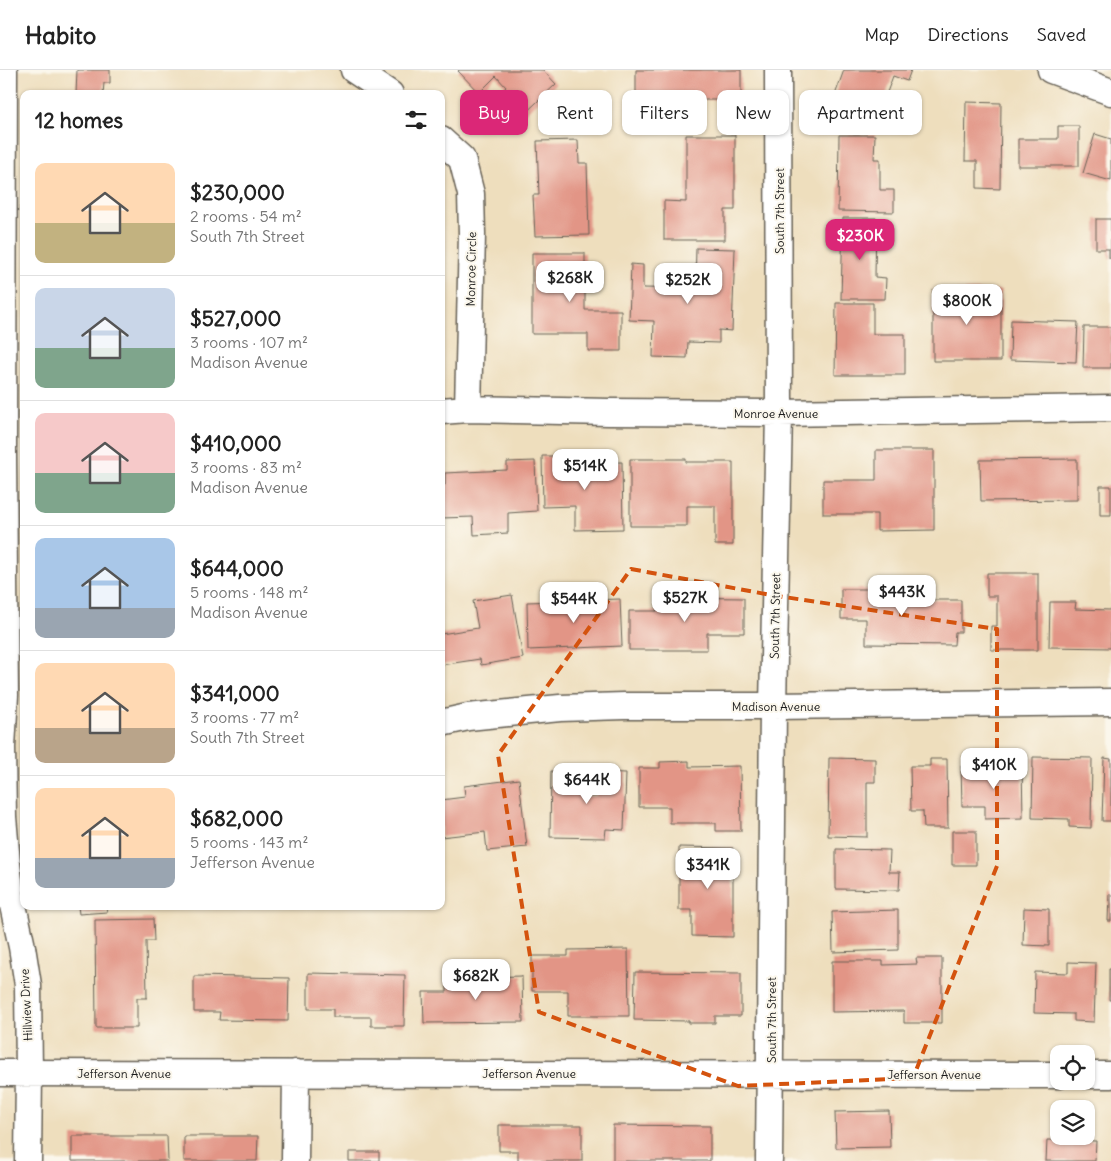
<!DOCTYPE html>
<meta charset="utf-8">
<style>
:root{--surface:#fff;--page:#f6f6f6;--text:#222;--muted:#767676;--line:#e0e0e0;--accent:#db2777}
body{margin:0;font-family:Delius,sans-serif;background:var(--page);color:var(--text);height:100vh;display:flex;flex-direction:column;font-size:19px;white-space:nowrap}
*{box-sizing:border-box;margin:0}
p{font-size:16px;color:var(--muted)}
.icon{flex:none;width:28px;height:28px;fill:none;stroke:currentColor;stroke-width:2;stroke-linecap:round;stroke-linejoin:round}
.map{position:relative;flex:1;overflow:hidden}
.side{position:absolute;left:20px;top:20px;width:425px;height:820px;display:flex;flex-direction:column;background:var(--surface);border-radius:10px;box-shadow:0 1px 4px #0004}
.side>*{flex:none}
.top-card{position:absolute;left:460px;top:20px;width:475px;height:45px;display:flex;gap:10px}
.tools{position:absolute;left:1050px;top:975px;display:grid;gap:10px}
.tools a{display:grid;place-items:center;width:45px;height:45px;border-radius:10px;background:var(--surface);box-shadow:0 1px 4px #0004;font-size:25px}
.price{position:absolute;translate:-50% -42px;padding:0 11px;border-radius:10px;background:#fff;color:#222;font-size:16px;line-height:32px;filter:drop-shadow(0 1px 2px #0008)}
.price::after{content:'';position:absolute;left:50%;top:30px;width:15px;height:11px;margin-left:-8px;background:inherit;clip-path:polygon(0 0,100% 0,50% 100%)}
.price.selected{background:var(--accent);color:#fff}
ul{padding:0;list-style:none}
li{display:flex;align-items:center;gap:15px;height:125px;padding:0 15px}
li+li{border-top:1px solid var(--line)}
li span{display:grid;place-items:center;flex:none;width:140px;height:100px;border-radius:10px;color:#555}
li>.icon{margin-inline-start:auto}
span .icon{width:60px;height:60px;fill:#fffc;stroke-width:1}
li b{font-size:21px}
h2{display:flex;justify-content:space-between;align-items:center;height:60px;padding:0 15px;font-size:21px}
.tag{padding:0 18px;border-radius:10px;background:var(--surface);box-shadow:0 1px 4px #0004;font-size:18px;line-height:45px}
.tag.selected{background:var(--accent);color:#fff}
header{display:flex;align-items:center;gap:30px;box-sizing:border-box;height:70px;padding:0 25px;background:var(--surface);border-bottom:1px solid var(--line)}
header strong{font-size:24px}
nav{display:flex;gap:28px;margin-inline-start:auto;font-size:18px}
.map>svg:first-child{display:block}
.building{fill:#e29586}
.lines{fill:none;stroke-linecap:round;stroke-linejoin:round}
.minor-casing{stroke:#666054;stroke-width:29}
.minor{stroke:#fff;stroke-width:26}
.marked{fill:none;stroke:#d4530e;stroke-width:4;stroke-dasharray:10 6;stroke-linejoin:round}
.labels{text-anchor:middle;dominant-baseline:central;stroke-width:4;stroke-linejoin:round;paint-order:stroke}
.street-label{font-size:12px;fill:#1c1c1c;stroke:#fbf7ec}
</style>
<header>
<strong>Habito</strong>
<nav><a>Map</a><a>Directions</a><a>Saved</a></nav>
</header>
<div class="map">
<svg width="1111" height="1091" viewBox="0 0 1111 1091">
<rect width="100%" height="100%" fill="#fbf7ec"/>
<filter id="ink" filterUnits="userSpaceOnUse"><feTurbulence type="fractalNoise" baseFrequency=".02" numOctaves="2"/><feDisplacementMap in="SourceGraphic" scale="10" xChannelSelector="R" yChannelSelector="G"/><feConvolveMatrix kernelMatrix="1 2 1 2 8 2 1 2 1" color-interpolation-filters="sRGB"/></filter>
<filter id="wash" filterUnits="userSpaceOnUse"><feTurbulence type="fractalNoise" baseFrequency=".0096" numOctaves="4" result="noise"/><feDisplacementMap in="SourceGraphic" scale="20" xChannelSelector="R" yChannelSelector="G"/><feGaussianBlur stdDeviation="1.12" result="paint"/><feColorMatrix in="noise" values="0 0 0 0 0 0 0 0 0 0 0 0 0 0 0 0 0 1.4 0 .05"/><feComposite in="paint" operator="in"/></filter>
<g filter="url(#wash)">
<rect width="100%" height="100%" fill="#eedebd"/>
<g id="blocks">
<!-- building -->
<path class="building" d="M77 0H110V13H104L103 24H76Z
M459 0H543L556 14 518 50 496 27 506 17 496 6 479 23 458 1Z
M636 0H741V30H636Z
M844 0H911L907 11 893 6 875 55 830 39Z
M966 32 1001 33 1000 119 977 118V91H965Z
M1058 56H1079V96H1018V69H1058Z
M1095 64 1111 69V111L1083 103Z
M686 65H735V140H725V170H664V131L686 132Z
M839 65H875L874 89H880V120H894V142L838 141Z
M578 70 579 93H587L589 165 535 166 533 125H539L537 71Z
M843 148H876L875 207 886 208 885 229H841Z
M1096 149H1111V188H1109V179H1096Z
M696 178 735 179 732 261 719 260V273L688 272 687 288 653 287 654 251 629 250 631 194 643 195V218L695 219Z
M532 183H585V240H621V281H588V264H532Z
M933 220H1001V291H933Z
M836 233H873V264H905V305H835Z
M1011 250 1078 252 1076 292 1010 290Z
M1084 257H1111V298H1083Z
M876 380H934V460L877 461V444H823V410H876Z
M542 386H571V393L622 392 623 459 575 460V436L543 437Z
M630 389H686V392H733V475H715V436H687V456H630Z
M1077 389V430L981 431 980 390Z
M535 391 537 441 508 443V463L474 465 473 447 441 448V415H445V403L507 400V392Z
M1100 416H1111V445H1100Z
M987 503H1038V580H991V556H997V526H987Z
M841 519H907V530H961V562H955L954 575 866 574V549H841Z
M512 525 523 588 481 595 480 589 441 595V564L478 558 473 531Z
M657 527 744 528V563H707V580H629V541H657Z
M620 529 622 576 528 580 527 532Z
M1050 532H1076L1075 539 1111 540V578L1049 577Z
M1033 687 1092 688 1091 758 1069 757V749L1032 748Z
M829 688 875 689V712H867V767L828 766Z
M1104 688 1111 689V751H1102Z
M930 689H947L948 758H924L923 741H911L910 696H930Z
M689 691V697L740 696 741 761H716V753H670V737H639V698H660V692Z
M1022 694 1023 748 985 749V736H962L961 696Z
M551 701 582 702V726H596V702L626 703 624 760 606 759 605 768 550 767Z
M519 709 527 777 487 781 485 762 441 767V730L465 727 464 716Z
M952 761H976V795H952Z
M679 777 733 778V867L692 866V840H679Z
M836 779 890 780 889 802H900L899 820 836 819Z
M1109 824H1111V851H1108Z
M78 836H106L107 842 79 844Z
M1024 838 1049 839V876L1023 875Z
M898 840V880L833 882 832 842Z
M153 849 154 871H146L147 928H137V958H96L95 850Z
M628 879 629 946H568V921H532V886H568V880Z
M916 888H942V953H904V941L832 942V891H883V895L917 894Z
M1068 892 1096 893 1094 952 1074 951V944L1034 943 1035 902 1068 903Z
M1109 899H1111V930H1109Z
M635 902 741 903V946H715V953H689V951L634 950Z
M308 903 405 905 404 956H371V947H333V939H308Z
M194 906 289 908 288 951 219 950 220 942H194Z
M522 906 523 952 424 953 423 922H447V908Z
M889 1041 890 1077 836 1078 835 1042Z
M499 1055H582V1091H518V1081H499Z
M613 1055 710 1056V1091H613Z
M72 1066H167L168 1091H72Z
M184 1066H258L257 1091H184Z
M1047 1070 1096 1071 1095 1091H1046Z
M349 1082H379V1091H349Z"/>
</g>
</g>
<g filter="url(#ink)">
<use href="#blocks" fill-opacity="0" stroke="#666054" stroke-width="1"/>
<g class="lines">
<!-- minor casing -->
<g class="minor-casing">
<path id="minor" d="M4 0 3 385 5 625 2 677 3 747 7 793 11 826 22 877 28 915 29 1003 28 1091
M354 0 390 24
M1051 0 1111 22
M441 70 462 89 471 124 472 164 468 339
M441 341 468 339 609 342 779 343 1111 338
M441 653 468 647 560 638 624 636H773L1111 632
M0 1003 1059 1005
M1086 1005H1111
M295 1091 296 1003
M769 1091 773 636 779 343 778 0"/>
</g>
<!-- minor -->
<use href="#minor" class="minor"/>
</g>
</g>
<!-- marked area -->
<path class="marked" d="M631 499 771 525 997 559V796L913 1008 738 1016 539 942 498 685Z"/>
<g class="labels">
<!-- street labels -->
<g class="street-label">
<text transform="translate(779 141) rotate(-90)">South 7th Street</text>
<text transform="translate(471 199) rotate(-89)">Monroe Circle</text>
<text x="776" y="343">Monroe Avenue</text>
<text transform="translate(775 546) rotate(-89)">South 7th Street</text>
<text x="776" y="636">Madison Avenue</text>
<text transform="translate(26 935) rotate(-93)">Hillview Drive</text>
<text transform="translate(771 950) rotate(-90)">South 7th Street</text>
<text x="124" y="1003">Jefferson Avenue</text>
<text x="529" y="1003">Jefferson Avenue</text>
<text x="934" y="1004">Jefferson Avenue</text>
</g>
</g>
</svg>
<div class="tools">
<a><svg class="icon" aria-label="locate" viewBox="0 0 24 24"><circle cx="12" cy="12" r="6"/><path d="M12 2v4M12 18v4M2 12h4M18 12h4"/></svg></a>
<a><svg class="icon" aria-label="layers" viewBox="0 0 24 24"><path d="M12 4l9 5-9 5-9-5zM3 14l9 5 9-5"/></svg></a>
</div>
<b class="price selected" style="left:860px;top:191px">$230K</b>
<b class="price" style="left:570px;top:233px">$268K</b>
<b class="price" style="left:688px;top:235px">$252K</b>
<b class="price" style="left:967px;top:256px">$800K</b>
<b class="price" style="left:585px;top:421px">$514K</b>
<b class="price" style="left:902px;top:547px">$443K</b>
<b class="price" style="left:685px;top:553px">$527K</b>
<b class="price" style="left:574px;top:554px">$544K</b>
<b class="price" style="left:994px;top:720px">$410K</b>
<b class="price" style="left:587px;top:735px">$644K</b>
<b class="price" style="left:708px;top:820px">$341K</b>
<b class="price" style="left:476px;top:931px">$682K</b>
<div class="top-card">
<a class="tag selected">Buy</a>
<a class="tag">Rent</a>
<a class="tag">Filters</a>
<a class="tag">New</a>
<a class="tag">Apartment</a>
</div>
<section class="side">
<h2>12 homes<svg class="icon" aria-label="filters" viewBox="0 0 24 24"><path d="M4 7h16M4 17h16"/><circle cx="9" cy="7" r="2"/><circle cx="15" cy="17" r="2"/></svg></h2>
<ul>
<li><span style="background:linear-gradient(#ffd9b3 60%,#c2b280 0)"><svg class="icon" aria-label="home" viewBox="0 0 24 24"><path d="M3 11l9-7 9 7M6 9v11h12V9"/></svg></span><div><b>$230,000</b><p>2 rooms · 54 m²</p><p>South 7th Street</p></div></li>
<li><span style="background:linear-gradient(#c9d6e8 60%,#7fa58c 0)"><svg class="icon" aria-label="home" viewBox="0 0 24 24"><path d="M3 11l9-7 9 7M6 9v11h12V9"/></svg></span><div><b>$527,000</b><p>3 rooms · 107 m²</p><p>Madison Avenue</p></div></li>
<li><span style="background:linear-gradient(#f6c9c9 60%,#7fa58c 0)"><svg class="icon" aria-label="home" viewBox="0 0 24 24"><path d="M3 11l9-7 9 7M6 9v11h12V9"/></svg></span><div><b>$410,000</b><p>3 rooms · 83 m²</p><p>Madison Avenue</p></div></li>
<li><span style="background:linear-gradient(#a9c7e8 70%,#9aa5b1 0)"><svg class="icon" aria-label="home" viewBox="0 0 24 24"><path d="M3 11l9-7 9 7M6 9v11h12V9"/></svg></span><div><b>$644,000</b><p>5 rooms · 148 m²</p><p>Madison Avenue</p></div></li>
<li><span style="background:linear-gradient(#ffd9b3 65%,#b9a48a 0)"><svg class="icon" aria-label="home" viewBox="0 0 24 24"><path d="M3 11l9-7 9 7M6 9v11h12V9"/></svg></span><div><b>$341,000</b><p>3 rooms · 77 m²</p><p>South 7th Street</p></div></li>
<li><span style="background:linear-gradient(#ffd9b3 70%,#9aa5b1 0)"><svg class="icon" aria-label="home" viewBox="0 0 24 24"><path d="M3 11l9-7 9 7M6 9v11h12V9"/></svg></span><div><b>$682,000</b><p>5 rooms · 143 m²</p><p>Jefferson Avenue</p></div></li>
</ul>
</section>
</div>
